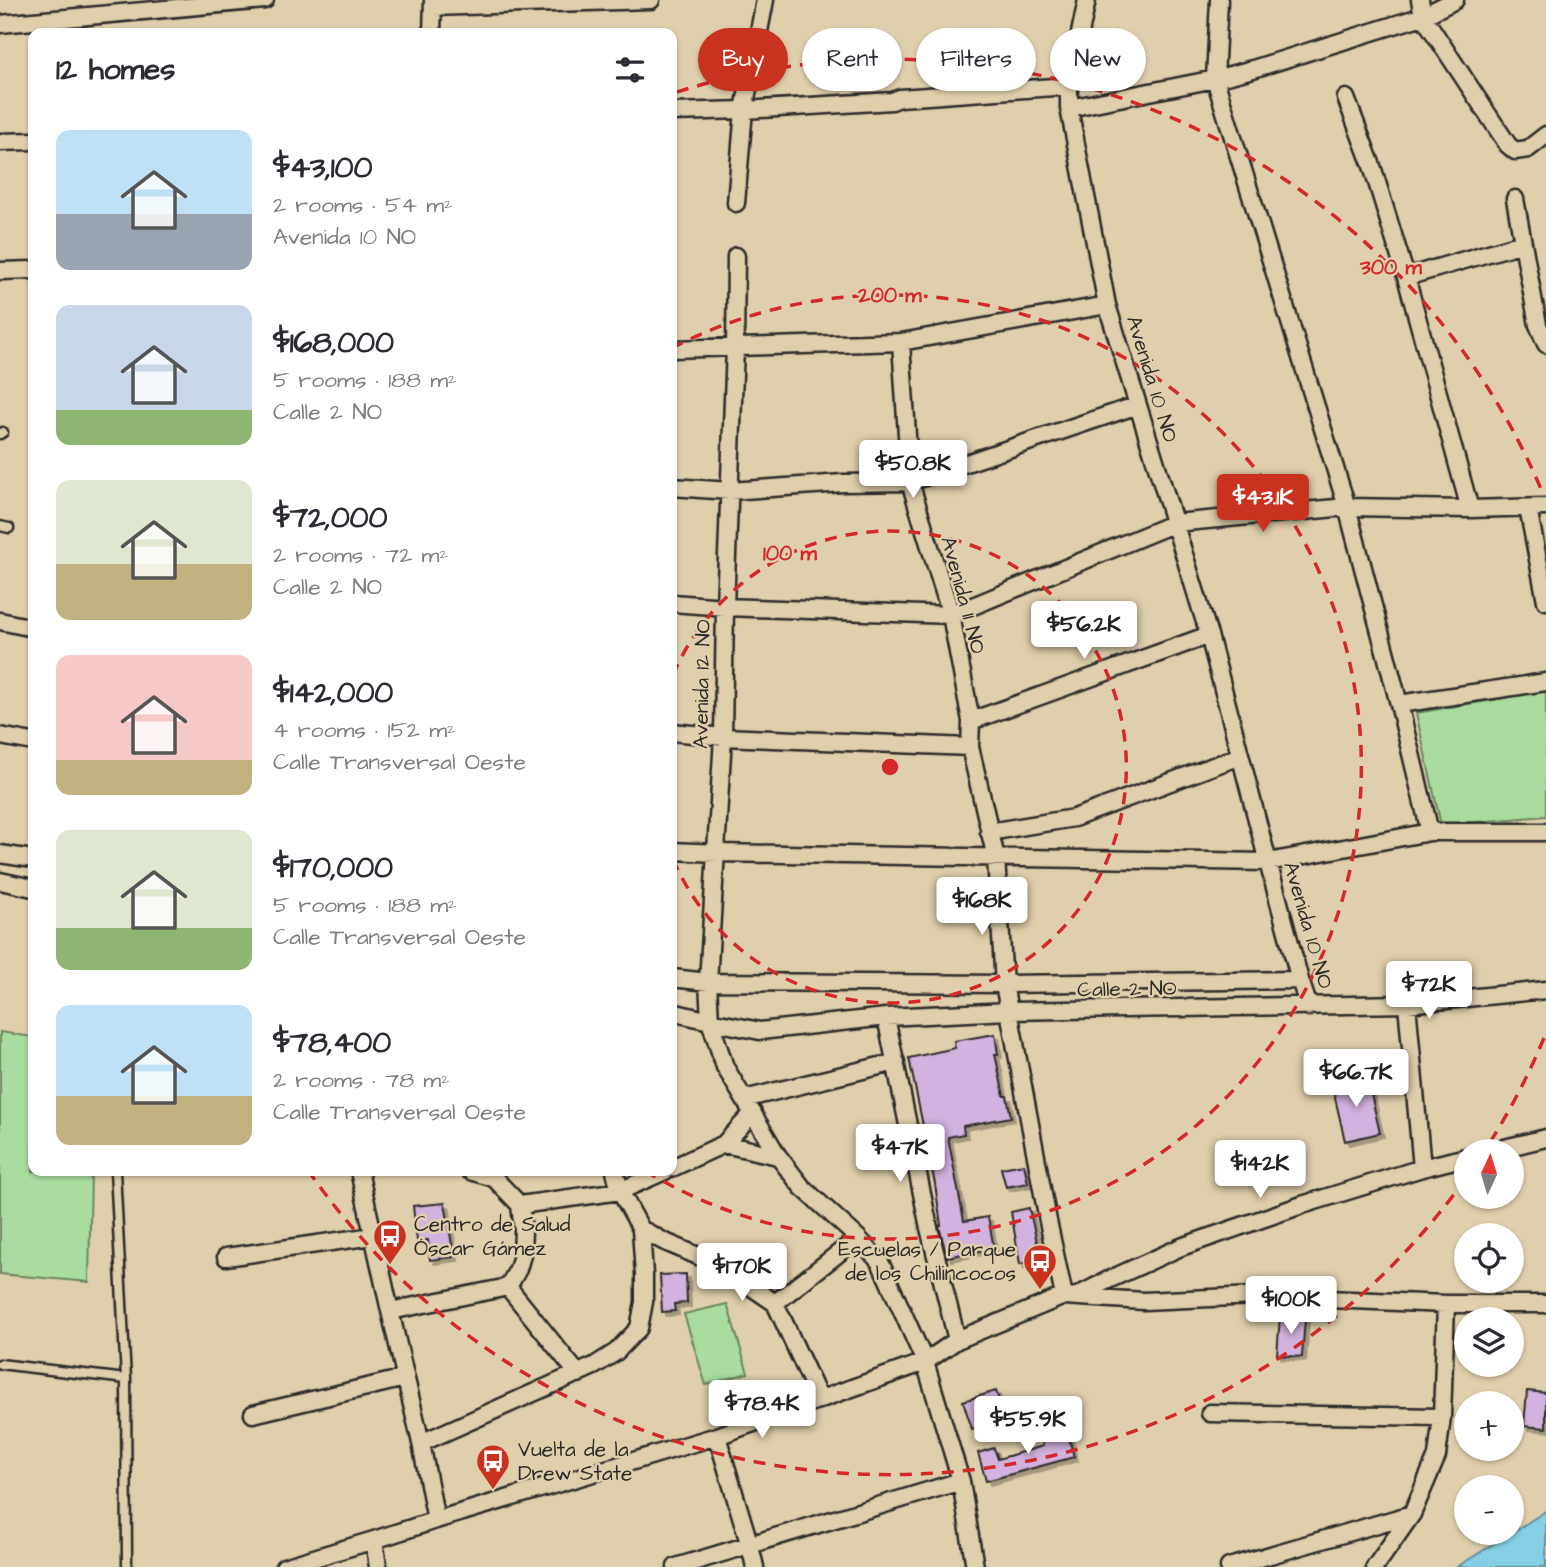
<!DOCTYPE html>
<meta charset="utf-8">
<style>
:root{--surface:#fff;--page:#f2f2f3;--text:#2b2b33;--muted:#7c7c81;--accent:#c8321e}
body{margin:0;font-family:"Architects Daughter",sans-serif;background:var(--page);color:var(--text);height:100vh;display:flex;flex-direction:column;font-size:26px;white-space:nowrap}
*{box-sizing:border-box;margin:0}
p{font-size:23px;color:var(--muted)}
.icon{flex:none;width:38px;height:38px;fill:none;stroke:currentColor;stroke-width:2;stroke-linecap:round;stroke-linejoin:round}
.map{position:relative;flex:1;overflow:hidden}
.drawer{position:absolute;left:28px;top:28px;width:649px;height:1148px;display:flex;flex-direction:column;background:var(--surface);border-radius:14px;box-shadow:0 2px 5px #0004}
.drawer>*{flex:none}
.banner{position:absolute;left:698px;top:28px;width:665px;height:63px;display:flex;gap:14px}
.needle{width:46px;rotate:4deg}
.controls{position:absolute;left:1454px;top:1139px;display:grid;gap:14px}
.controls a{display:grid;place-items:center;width:70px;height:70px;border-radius:50%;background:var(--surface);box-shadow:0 2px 5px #0004;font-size:35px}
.price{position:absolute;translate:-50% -60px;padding:0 16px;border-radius:7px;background:#fff;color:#222;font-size:23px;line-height:46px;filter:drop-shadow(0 2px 4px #0008)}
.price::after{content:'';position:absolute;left:50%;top:42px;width:21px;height:16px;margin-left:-10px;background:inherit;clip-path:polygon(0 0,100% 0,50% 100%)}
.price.active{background:var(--accent);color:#fff}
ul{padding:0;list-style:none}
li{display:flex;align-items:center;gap:21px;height:175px;padding:0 28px}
li span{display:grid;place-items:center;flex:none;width:196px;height:140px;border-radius:14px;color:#555}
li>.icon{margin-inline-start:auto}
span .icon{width:84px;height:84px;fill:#fffc;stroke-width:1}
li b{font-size:30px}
h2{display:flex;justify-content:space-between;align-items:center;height:84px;padding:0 28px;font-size:30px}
.chip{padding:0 24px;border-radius:32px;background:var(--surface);box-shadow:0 2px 5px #0004;font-size:24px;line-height:63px}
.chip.active{background:var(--accent);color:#fff}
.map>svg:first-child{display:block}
.green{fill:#a9dc9e;stroke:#6a8464;stroke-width:2}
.water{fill:#85cfe5;stroke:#618d9b;stroke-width:2}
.building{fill:#d2b2de;stroke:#2b2b2b;stroke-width:2;filter:url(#shadow)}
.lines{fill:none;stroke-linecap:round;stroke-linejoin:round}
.lane-casing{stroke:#2b2b2b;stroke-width:13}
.street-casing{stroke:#2b2b2b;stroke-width:21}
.lane{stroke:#e0cfac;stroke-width:8}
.street{stroke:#e0cfac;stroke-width:16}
.ring{fill:none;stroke:#d62828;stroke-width:3.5;stroke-dasharray:12 9}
.labels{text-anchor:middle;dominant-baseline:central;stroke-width:5;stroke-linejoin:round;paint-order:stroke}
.street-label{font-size:21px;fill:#2b2b2b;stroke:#e0cfac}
.poi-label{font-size:21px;fill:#2b2b2b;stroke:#e0cfac;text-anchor:start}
.centre{fill:#d62828;stroke:#e0cfac;stroke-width:3.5}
.ring-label{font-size:21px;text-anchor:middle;font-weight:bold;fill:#d62828;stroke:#e0cfac;stroke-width:5;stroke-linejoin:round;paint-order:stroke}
</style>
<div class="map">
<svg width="1546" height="1567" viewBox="0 0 1546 1567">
<defs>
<filter id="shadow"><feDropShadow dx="4" dy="4" stdDeviation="0" flood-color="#0004"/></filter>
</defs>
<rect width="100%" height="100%" fill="#e0cfac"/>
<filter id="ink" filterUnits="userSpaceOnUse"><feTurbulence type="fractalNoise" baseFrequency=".0143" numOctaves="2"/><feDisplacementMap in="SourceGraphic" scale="14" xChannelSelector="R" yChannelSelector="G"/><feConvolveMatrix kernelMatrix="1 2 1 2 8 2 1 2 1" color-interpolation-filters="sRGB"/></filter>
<g filter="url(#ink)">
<!-- green -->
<path class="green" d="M1546 691V816L1441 825 1416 713Z
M0 1032 33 1037V1171H91L89 1282 0 1274Z
M727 1304 748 1373 706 1385 684 1314Z"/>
<!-- water -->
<path class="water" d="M1546 1511V1567H1457Z"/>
<!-- building -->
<path class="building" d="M995 1034 998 1054H995L1004 1096H1007L1011 1117 963 1126 964 1134 948 1137 964 1221 988 1217 994 1248 947 1257 939 1226 941 1225 935 1184 909 1058 955 1048 954 1041Z
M1367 1077 1380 1133 1345 1141 1332 1085Z
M1024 1164 1028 1183 1006 1187 1001 1168Z
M445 1203 454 1257 430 1260 428 1240 417 1241 413 1206Z
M1029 1208 1041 1259 1020 1264 1011 1212Z
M686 1274 687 1303 674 1304 675 1311 662 1312 660 1275Z
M1280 1316 1305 1318 1302 1357 1277 1355Z
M996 1391 1005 1419 972 1429 963 1401Z
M1527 1391 1546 1393V1428L1524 1426Z
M1066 1427 1074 1457 986 1481 978 1453 994 1448 998 1459 1043 1446 1040 1434Z"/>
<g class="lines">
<!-- lane casing -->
<g class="lane-casing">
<path id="lane" d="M0 434 3 432
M0 526 9 528
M115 1171 126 1379
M0 1364 126 1379 127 1567"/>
</g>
<!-- street casing -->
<g class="street-casing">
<path id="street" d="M1087 0 1069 86V108L1107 305 1209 635 1268 862 1300 980 1309 1007
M1219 0 1215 79 1347 507 1399 704 1430 832
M1420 0 1423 16 1508 145 1515 151 1528 149 1546 135
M433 7 651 0
M0 24 265 0
M432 33 433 0
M1346 98 1372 166 1406 277 1470 509
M1069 108 1215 79 1253 69 1423 16 1455 0
M672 112 744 110 892 101 900 98 1069 86
M0 142 33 141
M736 203 744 110 765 0
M1523 243 1538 325 1546 344
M736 256 735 348 725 607 723 737 708 982 710 1021 725 1067 778 1156 802 1187 858 1238 880 1262 925 1362 961 1481 975 1567
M0 271 33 270
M1406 277 1523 243 1515 199
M901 342 910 482 951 615 971 721 970 747 996 858 1004 984 1048 1221 1064 1296
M672 349 901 342 1107 305
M672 487 730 491 843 483 910 482 1138 405
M1528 508 1546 601
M672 603 725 607 951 615 1175 523 1347 507 1470 509 1546 507
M0 621 33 628
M1399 704 1546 682
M971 721 1209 635
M672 732 723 737 970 747
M0 736 33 742
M989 832 1074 818 1240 756
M672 851 717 853 1268 862 1430 832H1546
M0 854 33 859
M0 881 33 888
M672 978 708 982 1004 984 1300 980
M1407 1004 1422 1168
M672 1012 710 1021 760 1031 886 1017 1009 1011 1407 1004 1546 990
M886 1017 929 1228 957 1340
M744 1099 896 1062
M724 1144 753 1113
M1488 1152 1546 1138
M672 1168 724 1144 778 1156
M359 1171 390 1311 421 1443 436 1520
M520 1205 620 1191 665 1171
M641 1229 663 1241 719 1265 775 1303 820 1400
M226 1257 373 1236
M508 1287 578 1374
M1077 1296 1108 1280 1181 1247 1302 1205 1422 1168 1466 1157
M775 1303 858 1238
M390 1311 508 1287 518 1269 522 1255 523 1230 520 1205 494 1178 470 1171
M1210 1413 1442 1417
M253 1414 405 1378
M717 1436 750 1546 755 1567
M421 1443 594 1366 616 1352 639 1328 644 1302V1275L641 1229 620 1191 615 1171
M374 1540 378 1567
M284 1567 374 1540 436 1520 717 1436 925 1362 957 1340 1064 1296 1144 1301 1255 1296 1446 1304H1546
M676 1567 961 1481
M1229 1567 1412 1514
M1375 1567 1412 1514 1437 1456 1442 1417 1446 1304"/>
</g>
<!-- lane -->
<use href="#lane" class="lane"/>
<!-- street -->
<use href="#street" class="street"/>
</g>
</g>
<!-- distance rings -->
<g class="ring">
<path d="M673 675A236 236 0 1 1 673 859"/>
<path d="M672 348A472 472 0 1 1 647 1172"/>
<path d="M1544 1038A708 708 0 0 1 1487 1147M1466 1178A708 708 0 0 1 310 1173M677 92A708 708 0 0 1 1544 496"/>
</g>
<!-- icons -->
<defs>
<g id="bus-pin" transform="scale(1.75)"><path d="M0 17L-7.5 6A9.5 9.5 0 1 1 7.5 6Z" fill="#c8321e" stroke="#e0cfac"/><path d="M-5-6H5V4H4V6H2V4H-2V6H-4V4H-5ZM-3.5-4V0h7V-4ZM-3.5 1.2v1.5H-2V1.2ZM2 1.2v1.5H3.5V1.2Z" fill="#fff"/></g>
</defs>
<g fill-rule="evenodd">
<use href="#bus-pin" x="390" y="1236"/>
<use href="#bus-pin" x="1040" y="1261"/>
<use href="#bus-pin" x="493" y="1461"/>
</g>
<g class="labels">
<!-- street labels -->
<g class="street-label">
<text transform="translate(1152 379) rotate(73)">Avenida 10 NO</text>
<text transform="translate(963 595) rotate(75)">Avenida 11 NO</text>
<text transform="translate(702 684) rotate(-89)">Avenida 12 NO</text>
<text transform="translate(1308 925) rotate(74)">Avenida 10 NO</text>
<text transform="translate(1127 989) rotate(-1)">Calle 2 NO</text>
</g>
<!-- poi labels -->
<g class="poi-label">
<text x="414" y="1224">Centro de Salud<tspan x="414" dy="24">Óscar Gámez</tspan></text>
<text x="1016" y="1249" text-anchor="end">Escuelas / Parque<tspan x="1016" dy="24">de los Chilincocos</tspan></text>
<text x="518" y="1449">Vuelta de la<tspan x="518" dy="24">Drew State</tspan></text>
</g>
</g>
<circle cx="890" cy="767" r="10" class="centre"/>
<g class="ring-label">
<text x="1391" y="274">300 m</text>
<text x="890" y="302">200 m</text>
<text x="790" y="560">100 m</text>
</g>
</svg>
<div class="controls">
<a><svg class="needle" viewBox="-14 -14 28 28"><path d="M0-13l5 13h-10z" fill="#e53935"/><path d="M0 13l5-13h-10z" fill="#7c7c81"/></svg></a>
<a><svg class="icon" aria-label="locate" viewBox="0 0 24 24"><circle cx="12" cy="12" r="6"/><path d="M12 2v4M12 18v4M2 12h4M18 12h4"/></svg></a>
<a><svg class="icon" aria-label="layers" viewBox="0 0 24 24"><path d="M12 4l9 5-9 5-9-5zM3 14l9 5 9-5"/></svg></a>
<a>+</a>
<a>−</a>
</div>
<b class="price" style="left:913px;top:500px">$50.8K</b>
<b class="price active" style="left:1263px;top:534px">$43.1K</b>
<b class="price" style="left:1084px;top:661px">$56.2K</b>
<b class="price" style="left:982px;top:937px">$168K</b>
<b class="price" style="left:1429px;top:1021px">$72K</b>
<b class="price" style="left:1356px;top:1109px">$66.7K</b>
<b class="price" style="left:900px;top:1184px">$47K</b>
<b class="price" style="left:1260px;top:1200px">$142K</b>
<b class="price" style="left:742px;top:1303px">$170K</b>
<b class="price" style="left:1291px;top:1336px">$100K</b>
<b class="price" style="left:762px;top:1440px">$78.4K</b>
<b class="price" style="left:1028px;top:1456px">$55.9K</b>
<div class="banner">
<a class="chip active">Buy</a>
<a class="chip">Rent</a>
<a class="chip">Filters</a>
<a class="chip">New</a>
</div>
<section class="drawer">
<h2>12 homes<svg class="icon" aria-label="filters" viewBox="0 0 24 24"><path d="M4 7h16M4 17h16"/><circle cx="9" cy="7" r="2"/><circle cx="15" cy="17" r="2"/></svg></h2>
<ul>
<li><span style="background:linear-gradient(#bfe0f5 60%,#9aa5b1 0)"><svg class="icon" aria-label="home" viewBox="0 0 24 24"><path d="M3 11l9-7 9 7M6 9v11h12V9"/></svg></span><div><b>$43,100</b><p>2 rooms · 54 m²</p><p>Avenida 10 NO</p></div></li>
<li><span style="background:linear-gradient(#c9d6e8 75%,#8fb573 0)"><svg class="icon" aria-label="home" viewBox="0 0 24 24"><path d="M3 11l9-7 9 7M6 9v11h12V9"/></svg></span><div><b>$168,000</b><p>5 rooms · 188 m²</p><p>Calle 2 NO</p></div></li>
<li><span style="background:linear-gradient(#dfe7d0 60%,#c2b280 0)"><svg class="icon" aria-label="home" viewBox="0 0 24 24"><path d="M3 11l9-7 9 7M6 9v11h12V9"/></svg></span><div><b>$72,000</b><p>2 rooms · 72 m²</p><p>Calle 2 NO</p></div></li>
<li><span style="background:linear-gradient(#f6c9c9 75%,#c2b280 0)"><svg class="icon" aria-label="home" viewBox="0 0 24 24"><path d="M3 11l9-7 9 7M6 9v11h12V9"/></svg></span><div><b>$142,000</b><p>4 rooms · 152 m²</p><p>Calle Transversal Oeste</p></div></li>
<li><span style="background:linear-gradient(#dfe7d0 70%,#8fb573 0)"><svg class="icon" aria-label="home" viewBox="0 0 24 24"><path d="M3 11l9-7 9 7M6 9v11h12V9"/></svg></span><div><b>$170,000</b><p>5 rooms · 188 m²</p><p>Calle Transversal Oeste</p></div></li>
<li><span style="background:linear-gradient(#bfe0f5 65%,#c2b280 0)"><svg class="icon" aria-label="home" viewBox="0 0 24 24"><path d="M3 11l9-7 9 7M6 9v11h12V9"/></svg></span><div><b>$78,400</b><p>2 rooms · 78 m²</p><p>Calle Transversal Oeste</p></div></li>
</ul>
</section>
</div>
